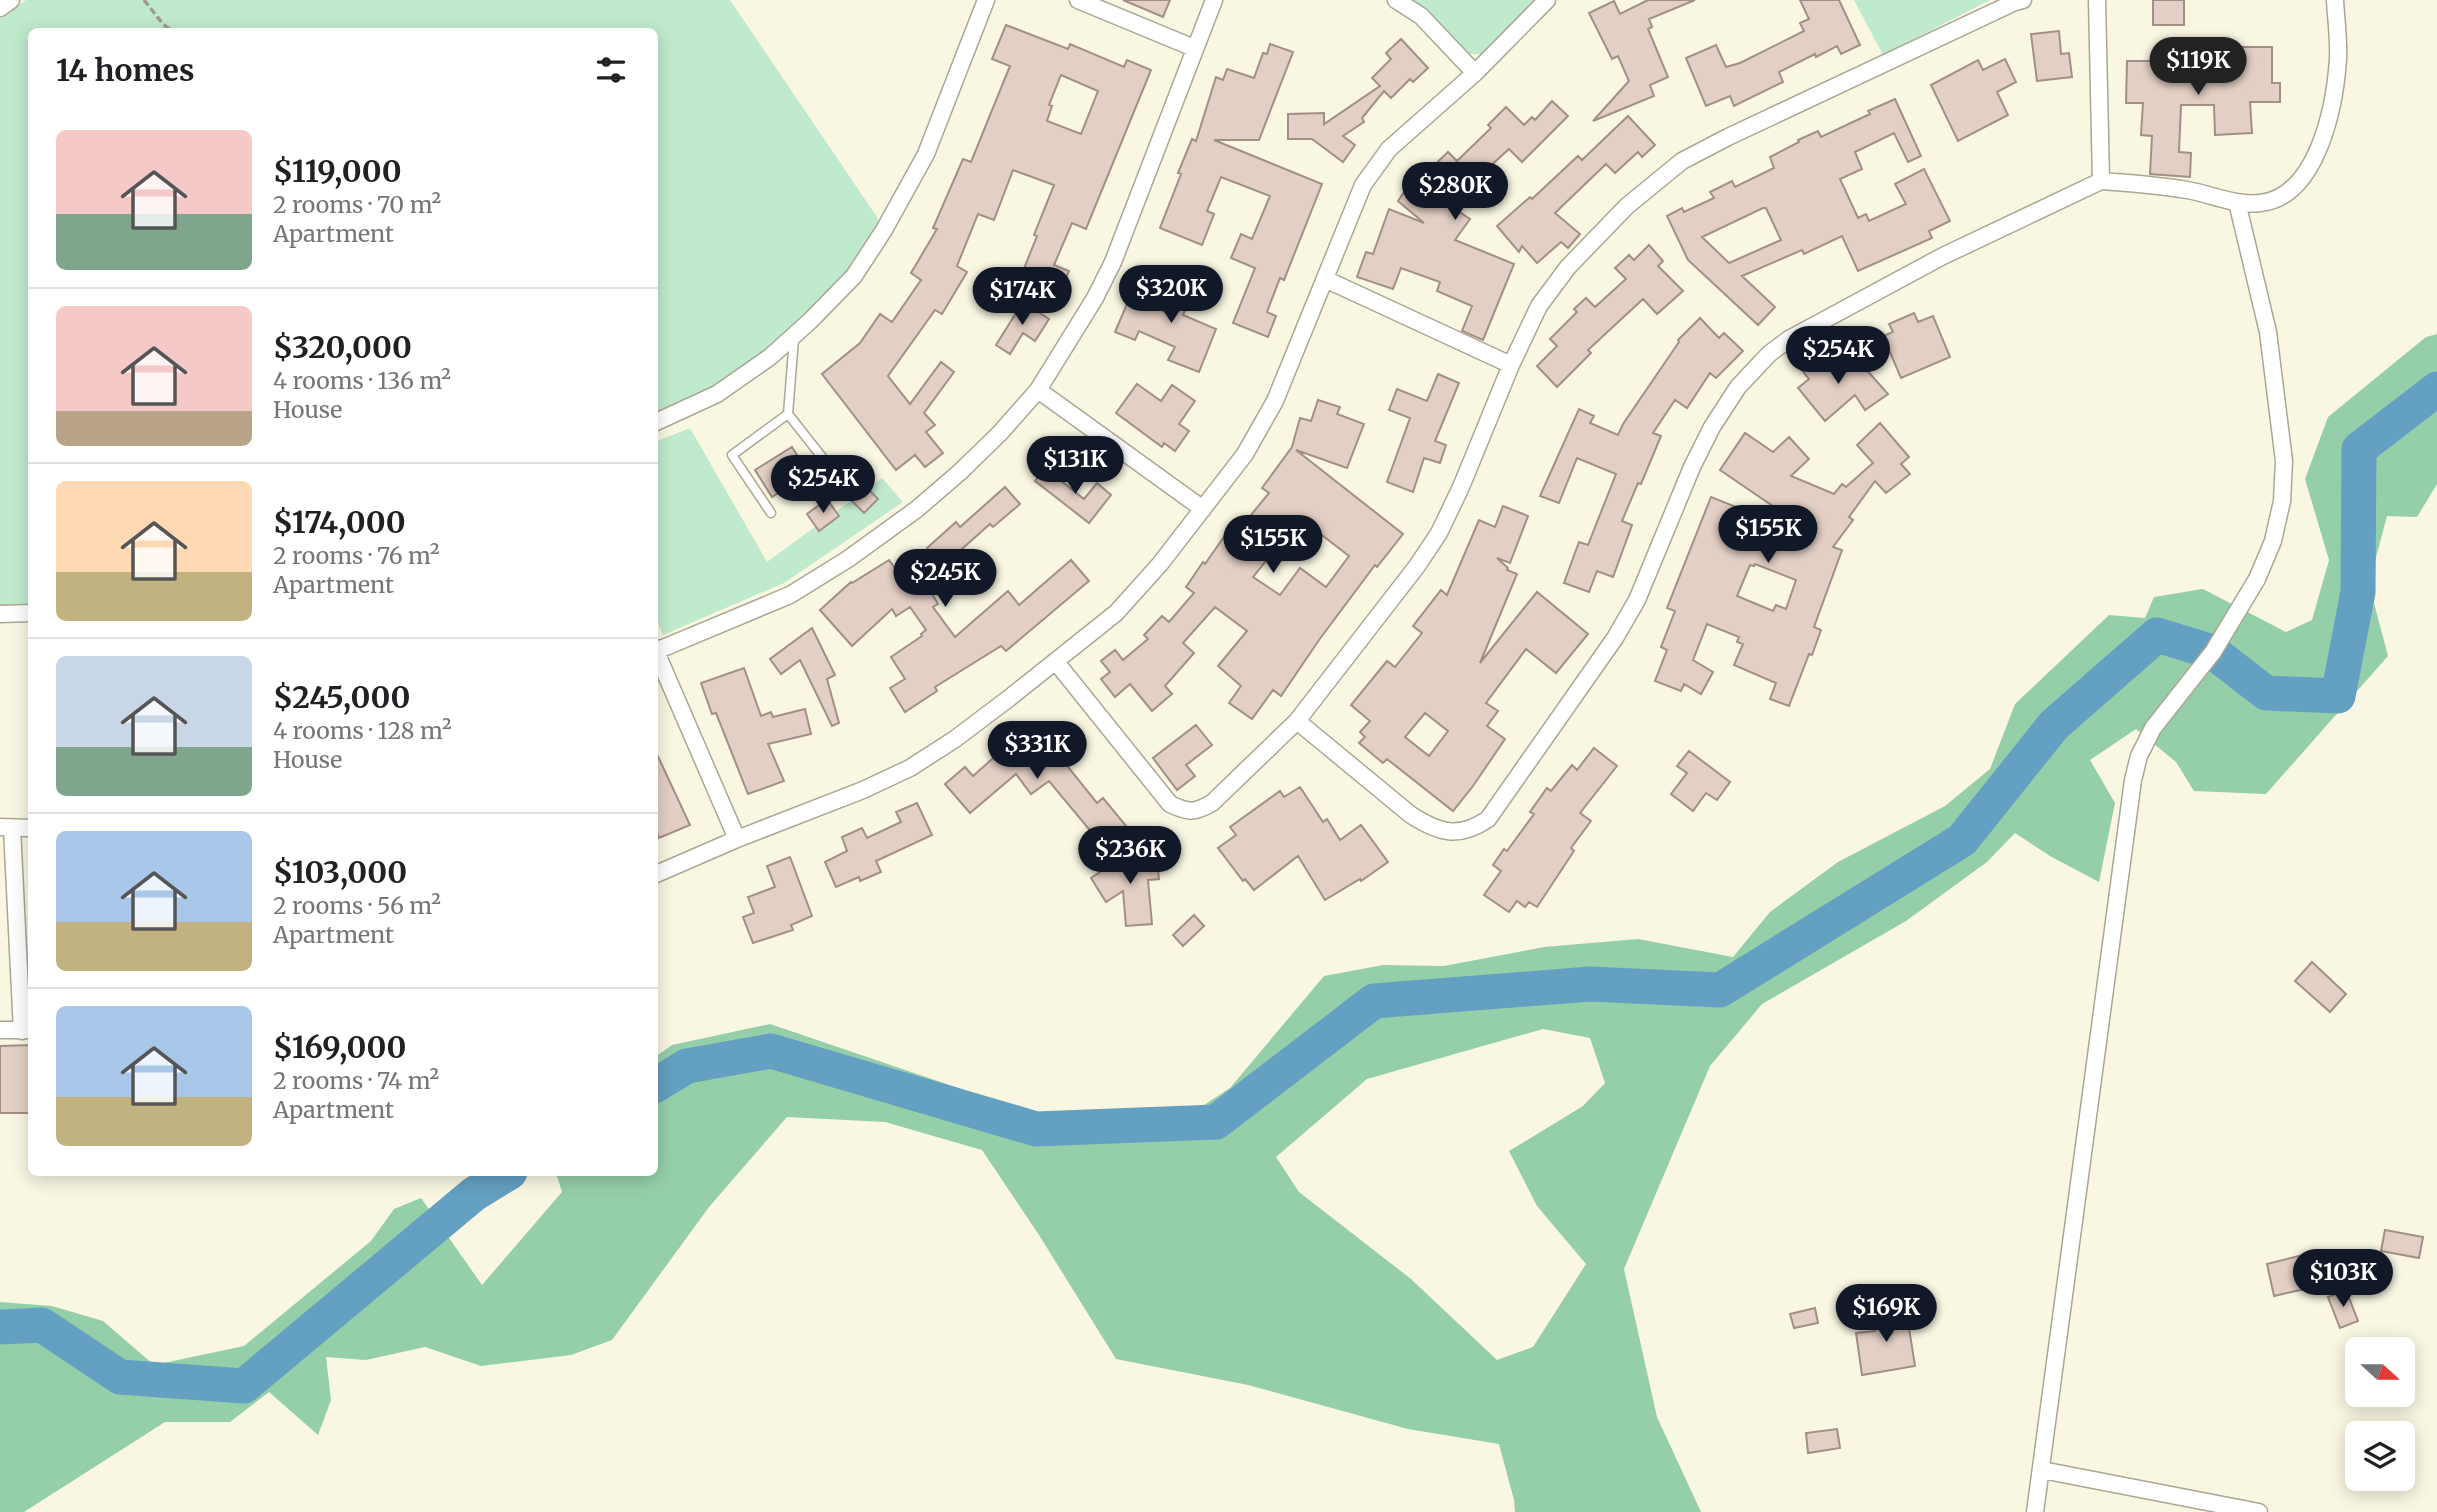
<!DOCTYPE html>
<meta charset="utf-8">
<style>
:root{--surface:#fff;--page:#f2f2f2;--text:#202124;--muted:#757577;--line:#e0e0e0;--accent:#111827}
body{margin:0;font-family:Merriweather,serif;background:var(--page);color:var(--text);height:100vh;display:flex;flex-direction:column;font-size:26px;white-space:nowrap}
*{box-sizing:border-box;margin:0}
p{font-size:23px;color:var(--muted)}
.icon{flex:none;width:38px;height:38px;fill:none;stroke:currentColor;stroke-width:2;stroke-linecap:round;stroke-linejoin:round}
.map{position:relative;flex:1;overflow:hidden}
.drawer{position:absolute;left:28px;top:28px;width:630px;height:1148px;display:flex;flex-direction:column;background:var(--surface);border-radius:10px;box-shadow:0 4px 18px #0003}
.drawer>*{flex:none}
.needle{width:46px;rotate:111deg}
.controls{position:absolute;left:2345px;top:1337px;display:grid;gap:14px}
.controls a{display:grid;place-items:center;width:70px;height:70px;border-radius:10px;background:var(--surface);box-shadow:0 4px 18px #0003;font-size:35px}
.price{position:absolute;translate:-50% -60px;padding:0 16px;border-radius:24px;background:var(--accent);color:#fff;font-size:23px;line-height:46px;filter:drop-shadow(0 2px 4px #0008)}
.price::after{content:'';position:absolute;left:50%;top:42px;width:21px;height:16px;margin-left:-10px;background:inherit;clip-path:polygon(0 0,100% 0,50% 100%)}
.price.current{background:#222;color:#fff}
ul{padding:0;list-style:none}
li{display:flex;align-items:center;gap:21px;height:175px;padding:0 28px}
li+li{border-top:2px solid var(--line)}
li span{display:grid;place-items:center;flex:none;width:196px;height:140px;border-radius:10px;color:#555}
li>.icon{margin-inline-start:auto}
span .icon{width:84px;height:84px;fill:#fffc;stroke-width:1}
li b{font-size:30px}
h2{display:flex;justify-content:space-between;align-items:center;height:84px;padding:0 28px;font-size:30px}
.map>svg:first-child{display:block}
.green{fill:#c0eacd}
.forest{fill:#95cfa9;fill-rule:evenodd}
.lines{fill:none;stroke-linecap:round;stroke-linejoin:round}
.river{stroke:#63a0c1;stroke-width:35}
.building{fill:#e3cfc5;stroke:#a28f86;stroke-width:2;fill-rule:evenodd}
.lane-casing{stroke:#aaa794;stroke-width:11}
.street-casing{stroke:#aaa794;stroke-width:19}
.path{stroke:#9e9c8e;stroke-width:3.5;stroke-dasharray:7 3.5;stroke-linecap:butt}
.lane{stroke:#fff;stroke-width:8}
.street{stroke:#fff;stroke-width:16}
</style>
<div class="map">
<svg width="2437" height="1512" viewBox="0 0 2437 1512">
<rect width="100%" height="100%" fill="#f9f6e2"/>
<!-- green -->
<path class="green" d="M26 0H730L881 223 850 271 764 354 712 389 655 415 654 32H32L31 607 0 608V18Z
M1411 0H1539L1487 54H1470Z
M1854 0H1990L1883 55Z
M690 428 767 562 882 478 903 502 784 583 663 635 655 615V442Z"/>
<!-- forest -->
<path class="forest" d="M2437 334V484L2417 517 2387 516 2369 584 2388 656 2266 794 2194 791 2176 762 2136 729 2090 760 2115 803 2099 882 2050 856 2015 833 1987 862 1906 921 1762 1004 1710 1066 1624 1269 1657 1417 1701 1512H1515L1514 1500 1499 1444 1408 1429 1248 1385 1116 1359 1039 1235 982 1150 885 1122 787 1117 709 1207 612 1340 571 1355 481 1366 425 1347 366 1360 326 1357 331 1400 318 1435 269 1392 230 1422H165L24 1512H0V1302L52 1306 103 1321 154 1365 244 1346 371 1241 394 1209 421 1198 482 1285 562 1192 556 1173 654 1172 655 1057 672 1045 770 1024 1038 1115 1201 1107 1230 1088 1324 976 1383 965 1444 966 1544 947 1638 939 1733 957 1770 912 1838 862 1945 806 1990 769 2015 704 2109 615 2145 618 2154 597 2203 589 2286 632 2312 620 2329 560 2305 479 2328 417 2426 337ZM1543 1029 1590 1038 1605 1083 1583 1106 1509 1151 1537 1206 1586 1264 1533 1347 1497 1360 1411 1279 1299 1192 1276 1157 1367 1079Z"/>
<g class="lines">
<!-- river -->
<path class="river" d="M654 1086 687 1066 771 1051 1036 1129 1216 1122 1374 1001 1590 984 1720 990 1962 840 2054 725 2157 635 2213 652 2266 693 2338 696 2358 592 2359 449 2437 389
M0 1327 42 1325 120 1377 244 1386 474 1194 510 1172"/>
</g>
<!-- building -->
<path class="building" d="M1123 0H1170L1163 17Z
M1648 0H1695L1649 19 1652 27 1648 29 1668 77 1650 85 1654 96 1593 121 1629 81 1618 56 1612 59 1589 13 1614 1 1620 14Z
M1800 0H1839L1860 45 1841 54 1837 46 1816 57 1815 54 1779 72 1783 82 1734 106 1730 96 1706 106 1686 58 1716 45 1726 67 1740 63 1804 31 1800 23 1809 19Z
M2153 0H2184V25H2153Z
M1006 25 1068 49 1070 44 1124 67 1127 60 1151 70 1086 229 1072 223 1054 265 1069 271 1060 292 1021 276 1037 236 1034 235 1054 185 1013 170 994 220 978 214 957 266 967 272 942 314 935 310 888 376 910 404 941 362 954 372 924 413 935 425 926 432 943 453 925 467 915 455 896 470 822 374 860 343 880 314 892 322 921 280 911 273 937 229 933 228 963 159 971 162 1010 66 992 59ZM1061 75 1098 91 1081 134 1047 121 1052 106 1049 105Z
M2059 31 2061 54 2069 53 2072 77 2037 81 2031 34Z
M1401 39 1428 68 1413 82 1410 79 1391 98 1384 91 1362 118 1364 122 1343 136 1355 145 1343 162 1312 139H1288V114L1324 113V124L1380 86 1372 78 1391 59 1386 53Z
M1270 44 1293 52 1259 140H1214L1322 184 1284 280 1280 278 1267 312 1276 316 1268 337 1233 323 1255 268 1231 258 1241 234 1252 239 1270 196 1221 177 1207 211 1214 214 1202 245 1160 228 1181 174 1178 173 1192 139 1196 141 1216 77 1223 80 1227 69 1254 78 1263 53 1267 54Z
M2235 47H2272V83H2280V102H2250L2252 133 2215 135 2214 105H2181L2179 152 2191 153 2190 177 2150 174 2152 136 2141 135 2143 103H2126L2127 61H2172L2173 56 2210 58V50H2235Z
M2005 59 2016 82 1997 92 2008 115 1958 141 1931 85 1978 60 1983 70Z
M1895 99 1921 156 1908 162 1894 133 1855 152 1862 169 1840 179 1858 218 1866 214 1869 221 1906 204 1895 184 1924 169 1950 221 1929 231 1932 238 1858 271 1842 236 1804 254 1802 250 1742 276 1775 307 1758 325 1688 260 1667 216 1682 208 1684 212 1714 198 1710 192 1732 181 1735 187 1774 168 1770 157 1799 142 1798 140 1818 131 1821 137 1870 114 1868 111ZM1763 208H1766L1781 240 1729 263 1702 237Z
M1552 101 1568 116 1522 162 1509 149 1473 182 1480 189 1458 211 1470 219 1455 240 1514 264 1483 340 1462 331 1472 306 1437 291 1440 282 1401 268 1393 289 1357 277 1366 252 1373 254 1389 209 1424 223 1398 201 1417 173 1422 177 1448 152 1457 161 1491 128 1488 125 1506 107 1524 125 1532 117 1535 120Z
M1628 116 1655 145 1642 157 1638 152 1615 173 1606 164 1555 213 1580 234 1568 248 1561 242 1537 263 1522 246 1519 252 1497 226 1530 197 1532 199 1578 156 1582 160Z
M1649 245 1663 261 1658 266 1683 291 1657 314 1643 299 1588 350 1591 353 1557 387 1537 366 1557 346 1550 339 1577 312 1574 309 1586 298 1595 307 1626 279 1615 268 1629 255 1634 260Z
M1186 268 1201 275 1183 315 1216 329 1199 372 1168 360 1175 347 1139 331 1135 340 1115 332 1130 297 1166 312Z
M1023 302 1049 319 1035 341 1023 333 1010 354 996 345Z
M1914 313 1918 322 1933 316 1950 357 1901 378 1883 336 1893 332 1889 324Z
M1700 318 1719 338 1724 333 1743 351 1716 378 1710 373 1687 408 1675 400 1653 433 1661 436 1641 484 1638 483 1622 521 1632 525 1613 577 1597 571 1589 592 1564 583 1579 542 1588 545 1616 474 1577 458 1559 503 1540 496 1579 409 1594 416 1590 423 1618 435 1623 424 1679 342 1678 340Z
M1824 353 1840 372 1856 358 1888 394 1865 410 1855 395 1825 421 1798 388 1809 379 1800 368 1817 354 1819 357Z
M1438 374 1459 383 1435 441 1446 445 1440 463 1424 458 1413 492 1387 482 1410 418 1389 410 1397 389 1427 401Z
M1137 384 1161 401 1172 385 1195 401 1179 424 1189 431 1175 451 1164 443 1162 447 1116 413Z
M1318 400 1340 407 1337 414 1364 424 1347 468 1296 450 1403 534 1377 567 1375 565 1319 640 1281 696 1273 690 1252 719 1229 703 1241 686 1218 666 1247 631 1215 607 1183 643 1194 653 1165 686 1172 694 1152 711 1130 684 1115 697 1101 679 1110 672 1101 661 1115 650 1123 660 1148 639 1144 635 1162 616 1169 622 1194 593 1186 587 1203 562 1205 564 1235 521 1242 526 1269 493 1262 488 1292 447 1300 418 1311 421ZM1310 526 1349 556 1326 587 1300 568 1280 595 1253 577 1278 546 1286 552Z
M1880 423 1909 457 1901 464 1910 474 1886 493 1875 481 1849 517 1853 520 1833 547 1842 550 1814 627 1821 630 1812 655 1809 654 1789 706 1770 699 1776 683 1734 665 1743 644 1737 642 1739 637 1707 624 1693 660 1713 672 1701 694 1684 684 1681 691 1655 681 1667 650 1661 647 1675 611 1667 608 1711 497 1799 532 1802 526 1720 470 1745 433 1773 452 1789 437 1809 459 1791 476 1834 494 1842 484 1846 487 1873 463 1857 445ZM1755 564 1796 580 1786 609 1776 605 1773 611 1737 596 1750 565 1754 566Z
M792 447 808 473 772 497 755 470Z
M1045 468 1084 499 1097 483 1111 495 1089 523 1035 481Z
M865 486 878 499 864 513 851 500Z
M1005 487 1020 504 993 527 990 524 925 582 938 604 933 607 955 637 1008 591 1019 605 1071 560 1089 581 1006 651 1001 646 935 687 937 691 905 712 890 688 905 679 891 657 922 636 921 634 926 630 910 607 896 616 892 609 852 646 820 610 851 582 852 583 889 560 897 571 932 553 927 548 956 522 960 527Z
M827 499 839 516 819 531 807 514Z
M1503 506 1528 516 1510 563 1497 558 1508 568 1507 570 1517 574 1480 663 1537 592 1588 634 1556 673 1526 649 1486 703 1498 711 1487 726 1505 739 1473 786 1453 811 1387 759 1383 763 1359 743 1365 737 1360 732 1370 721 1351 705 1387 661 1395 667 1422 633 1413 626 1441 590 1447 595 1479 520 1495 527ZM1425 713 1448 731 1429 756 1405 737Z
M812 628 835 675 827 679 839 723 832 726 800 660 781 674 770 659Z
M744 668 761 716 771 712 773 717 805 709 811 734 768 744 784 781 748 794 716 713 712 714 701 683Z
M1027 724 1050 754 1067 742 1079 760 1068 767 1097 803 1103 798 1127 827 1103 846 1049 781 1031 794 1016 774 970 813 945 784 965 767 973 776 1000 752 996 747Z
M1196 725 1212 745 1186 765 1195 776 1177 790 1153 758Z
M654 748 690 825 659 838 654 826Z
M1594 748 1617 766 1580 813 1591 821 1571 848 1574 851 1537 907 1529 902 1525 907 1517 901 1509 912 1484 895 1501 871 1493 865 1504 849 1507 851 1534 814 1530 812 1547 788 1551 791 1572 765 1577 770Z
M1689 751 1730 782 1717 800 1706 793 1693 811 1671 794 1687 773 1677 766Z
M1300 787 1323 822 1327 819 1340 840 1361 825 1388 862 1361 881 1360 879 1325 900 1298 856 1254 890 1245 879 1243 881 1218 848 1236 835 1230 827 1280 791 1284 797Z
M917 803 932 835 876 861 881 872 860 881 859 877 836 887 825 862 847 851 842 837 862 828 867 838 901 822 896 812Z
M1156 855 1159 879 1148 880 1152 924 1126 926 1123 891 1106 902 1091 878 1121 858Z
M790 857 812 916 791 925 793 930 753 943 743 917 754 913 748 897 775 887 767 866Z
M1194 915 1204 926 1183 946 1173 935Z
M2312 962 2346 994 2330 1012 2295 981Z
M32 1045V1113H0V1046Z
M2385 1230 2423 1237 2419 1258 2381 1251Z
M2311 1253 2318 1286 2274 1296 2267 1264Z
M2346 1290 2358 1321 2340 1328 2328 1297Z
M1815 1308 1818 1323 1794 1328 1790 1314Z
M1906 1309 1915 1366 1862 1375 1856 1333 1875 1331 1872 1314Z
M1837 1429 1840 1448 1808 1453 1806 1433Z"/>
<g class="lines">
<!-- lane casing -->
<g class="lane-casing">
<path id="lane" d="M794 338 788 414 829 466
M771 513 732 455 788 414"/>
</g>
<!-- street casing -->
<g class="street-casing">
<path id="street" d="M1078 0 1194 48
M1396 0 1421 16 1475 73
M2097 0 2101 181C2130 183 2158 185 2187 190 2211 194 2235 206 2260 203 2318 197 2335 105 2338 59 2339 40 2336 19 2335 0
M0 8 11 0
M1325 279 1511 365
M1038 390 1203 509
M654 423 717 394 770 357 810 321 854 276 884 230 926 154 986 0
M0 614 32 613
M654 647 737 839 654 875
M656 651 790 595 848 559 917 509 960 472 1000 433 1038 390 1095 298 1113 262 1214 0
M1056 662 1170 804C1189 813 1194 813 1212 803L1297 721 1417 566 1439 533 1461 487 1511 365 1539 306 1568 267 1627 206 1682 161 1728 137 2015 2 2023 0
M1297 721 1411 815C1439 833 1459 839 1488 819L1615 638 1637 600 1692 467 1712 427 1738 387 1769 354 1789 339 1943 256 2101 181
M0 827 32 828
M12 828 22 1031
M737 839 863 790 910 768 955 739 1008 699 1116 613 1160 564 1245 454 1275 401 1363 185 1389 149 1475 73 1547 0
M0 1030H32
M2042 1470 2259 1512
M2035 1512 2133 780 2139 756 2153 728 2213 652 2257 579 2273 541 2282 501 2284 461 2268 332 2237 202"/>
</g>
<!-- path -->
<path class="path" d="M144 0 163 24 173 32"/>
<!-- lane -->
<use href="#lane" class="lane"/>
<!-- street -->
<use href="#street" class="street"/>
</g>
</svg>
<div class="controls">
<a><svg class="needle" viewBox="-14 -14 28 28"><path d="M0-13l5 13h-10z" fill="#e53935"/><path d="M0 13l5-13h-10z" fill="#757577"/></svg></a>
<a><svg class="icon" aria-label="layers" viewBox="0 0 24 24"><path d="M12 4l9 5-9 5-9-5zM3 14l9 5 9-5"/></svg></a>
</div>
<b class="price current" style="left:2198px;top:97px">$119K</b>
<b class="price" style="left:1455px;top:222px">$280K</b>
<b class="price" style="left:1171px;top:325px">$320K</b>
<b class="price" style="left:1022px;top:327px">$174K</b>
<b class="price" style="left:1838px;top:386px">$254K</b>
<b class="price" style="left:1075px;top:496px">$131K</b>
<b class="price" style="left:823px;top:515px">$254K</b>
<b class="price" style="left:1768px;top:565px">$155K</b>
<b class="price" style="left:1273px;top:575px">$155K</b>
<b class="price" style="left:945px;top:609px">$245K</b>
<b class="price" style="left:1037px;top:781px">$331K</b>
<b class="price" style="left:1130px;top:886px">$236K</b>
<b class="price" style="left:2343px;top:1309px">$103K</b>
<b class="price" style="left:1886px;top:1344px">$169K</b>
<section class="drawer">
<h2>14 homes<svg class="icon" aria-label="filters" viewBox="0 0 24 24"><path d="M4 7h16M4 17h16"/><circle cx="9" cy="7" r="2"/><circle cx="15" cy="17" r="2"/></svg></h2>
<ul>
<li><span style="background:linear-gradient(#f6c9c9 60%,#7fa58c 0)"><svg class="icon" aria-label="home" viewBox="0 0 24 24"><path d="M3 11l9-7 9 7M6 9v11h12V9"/></svg></span><div><b>$119,000</b><p>2 rooms · 70 m²</p><p>Apartment</p></div></li>
<li><span style="background:linear-gradient(#f6c9c9 75%,#b9a48a 0)"><svg class="icon" aria-label="home" viewBox="0 0 24 24"><path d="M3 11l9-7 9 7M6 9v11h12V9"/></svg></span><div><b>$320,000</b><p>4 rooms · 136 m²</p><p>House</p></div></li>
<li><span style="background:linear-gradient(#ffd9b3 65%,#c2b280 0)"><svg class="icon" aria-label="home" viewBox="0 0 24 24"><path d="M3 11l9-7 9 7M6 9v11h12V9"/></svg></span><div><b>$174,000</b><p>2 rooms · 76 m²</p><p>Apartment</p></div></li>
<li><span style="background:linear-gradient(#c9d6e8 65%,#7fa58c 0)"><svg class="icon" aria-label="home" viewBox="0 0 24 24"><path d="M3 11l9-7 9 7M6 9v11h12V9"/></svg></span><div><b>$245,000</b><p>4 rooms · 128 m²</p><p>House</p></div></li>
<li><span style="background:linear-gradient(#a9c7e8 65%,#c2b280 0)"><svg class="icon" aria-label="home" viewBox="0 0 24 24"><path d="M3 11l9-7 9 7M6 9v11h12V9"/></svg></span><div><b>$103,000</b><p>2 rooms · 56 m²</p><p>Apartment</p></div></li>
<li><span style="background:linear-gradient(#a9c7e8 65%,#c2b280 0)"><svg class="icon" aria-label="home" viewBox="0 0 24 24"><path d="M3 11l9-7 9 7M6 9v11h12V9"/></svg></span><div><b>$169,000</b><p>2 rooms · 74 m²</p><p>Apartment</p></div></li>
</ul>
</section>
</div>
